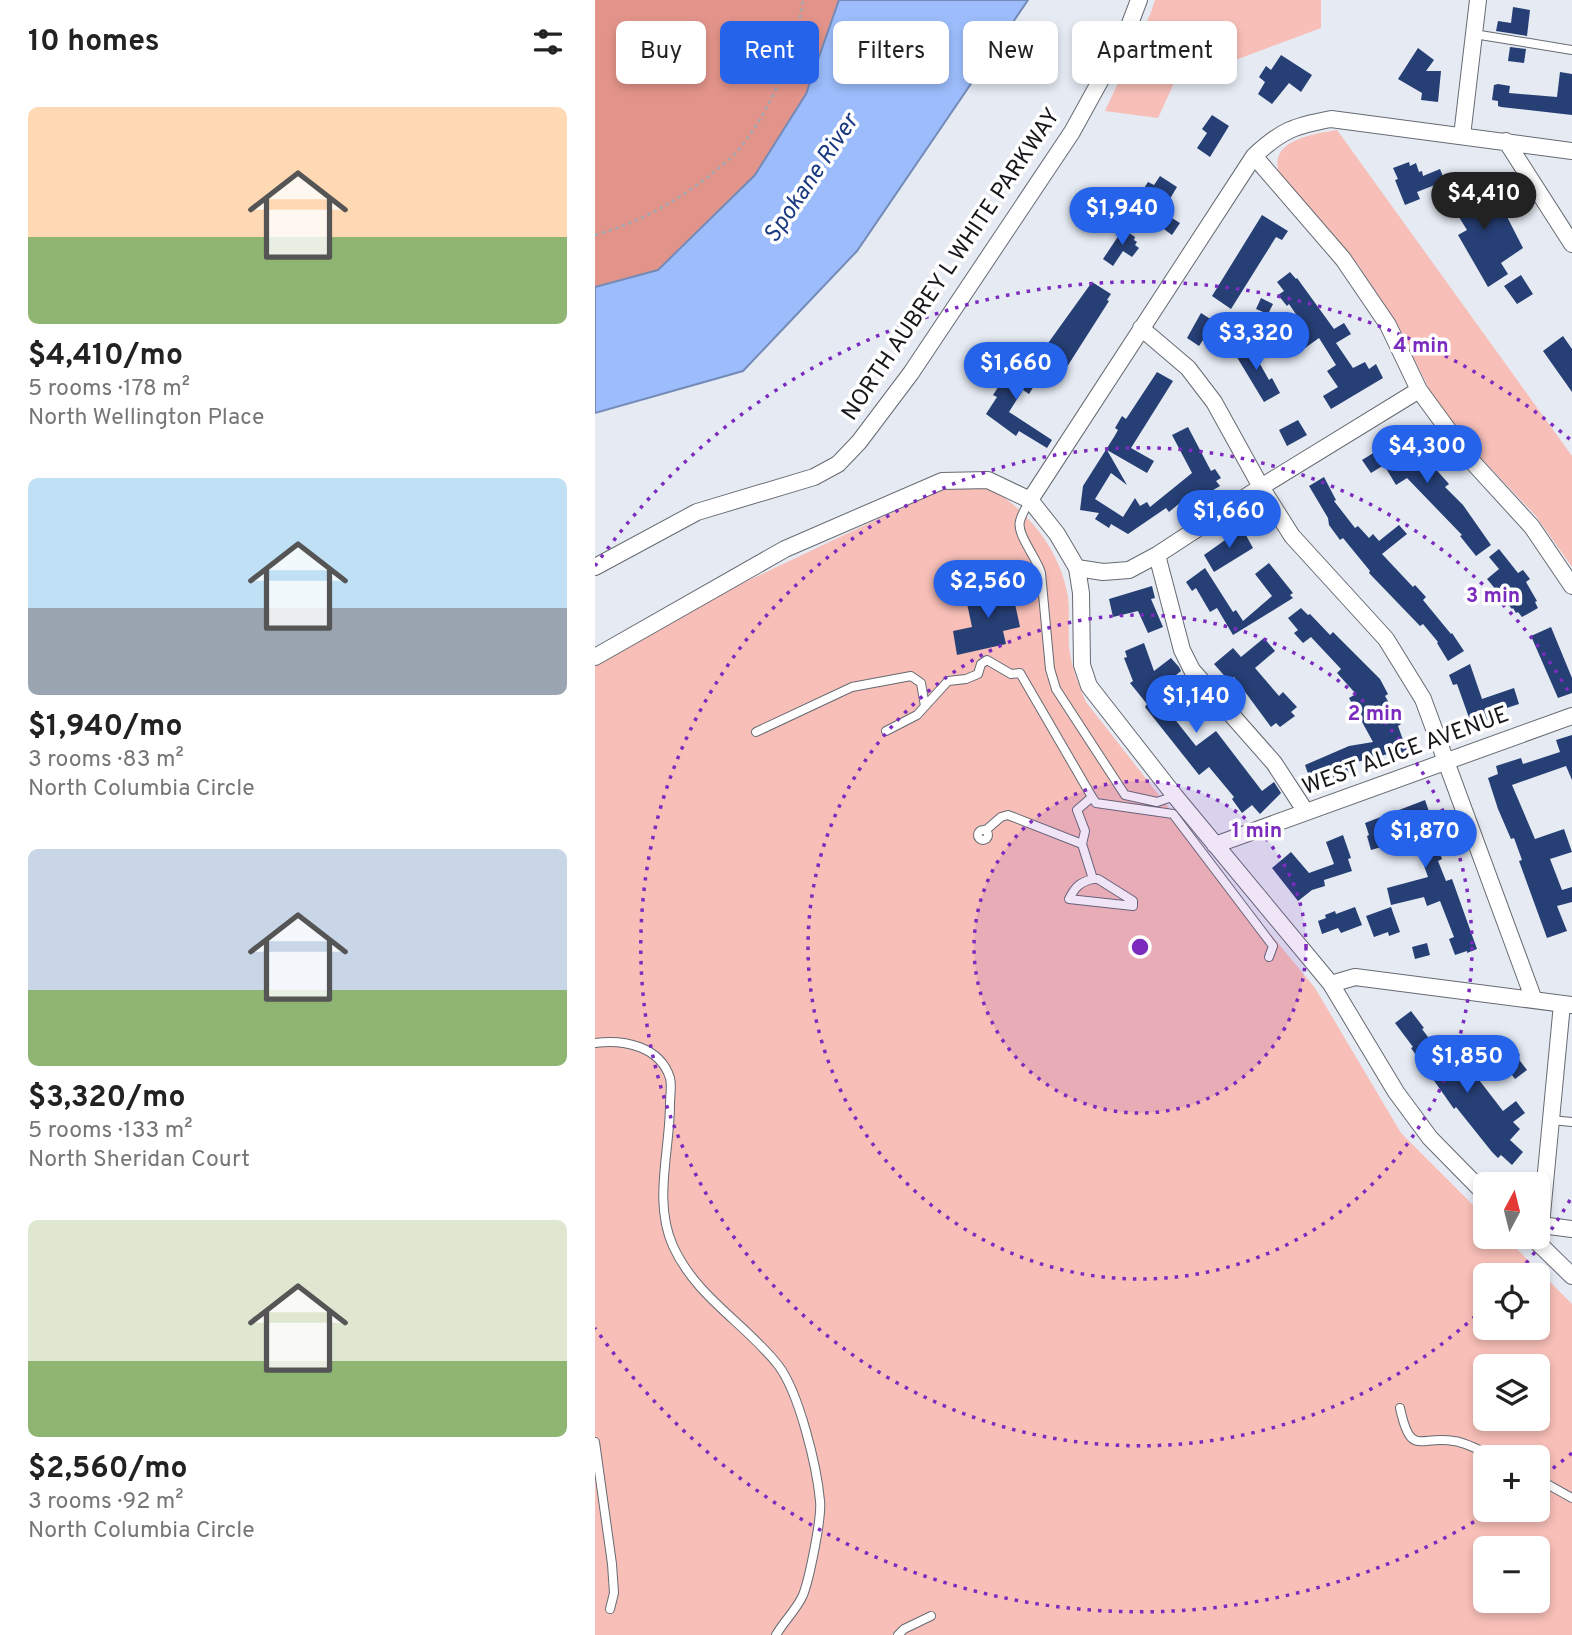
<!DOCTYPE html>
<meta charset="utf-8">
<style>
:root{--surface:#fff;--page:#f6f6f6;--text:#222;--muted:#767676;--accent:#2563eb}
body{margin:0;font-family:Overpass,sans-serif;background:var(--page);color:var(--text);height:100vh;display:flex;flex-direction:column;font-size:26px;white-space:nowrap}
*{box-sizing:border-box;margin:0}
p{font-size:23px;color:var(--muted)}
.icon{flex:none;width:38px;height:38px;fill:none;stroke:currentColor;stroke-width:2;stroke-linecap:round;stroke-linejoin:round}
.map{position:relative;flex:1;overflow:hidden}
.drawer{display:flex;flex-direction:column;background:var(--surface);width:595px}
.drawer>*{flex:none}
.banner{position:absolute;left:21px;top:21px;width:665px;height:63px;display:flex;gap:14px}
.needle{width:46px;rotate:7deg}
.controls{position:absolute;left:878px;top:1172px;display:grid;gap:14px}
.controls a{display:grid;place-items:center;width:77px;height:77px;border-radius:10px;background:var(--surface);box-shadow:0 4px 10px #0003;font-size:35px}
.price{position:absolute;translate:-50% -60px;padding:0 16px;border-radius:24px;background:var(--accent);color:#fff;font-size:23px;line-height:46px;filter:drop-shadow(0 2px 4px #0008)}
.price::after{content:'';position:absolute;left:50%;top:42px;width:21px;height:16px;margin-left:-10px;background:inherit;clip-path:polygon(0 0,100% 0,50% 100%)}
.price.selected{background:#222;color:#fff}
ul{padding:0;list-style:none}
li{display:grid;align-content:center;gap:14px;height:371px;padding:0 28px}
li span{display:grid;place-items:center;height:217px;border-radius:10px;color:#555}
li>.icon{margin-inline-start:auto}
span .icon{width:126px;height:126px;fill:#fffc;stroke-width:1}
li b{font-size:30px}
h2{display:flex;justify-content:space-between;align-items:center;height:84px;padding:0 28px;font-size:30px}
.chip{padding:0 24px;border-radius:10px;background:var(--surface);box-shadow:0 4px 10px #0003;font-size:24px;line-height:63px}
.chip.selected{background:var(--accent);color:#fff}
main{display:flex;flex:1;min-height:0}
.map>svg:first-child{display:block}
.green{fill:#f7bfb7;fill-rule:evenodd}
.forest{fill:#e3948a}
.water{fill:#9cbcfb;stroke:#748bb8;stroke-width:2}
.building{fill:#263f75}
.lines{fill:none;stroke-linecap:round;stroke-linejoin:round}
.lane-casing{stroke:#666a72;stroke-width:10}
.street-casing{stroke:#666a72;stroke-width:18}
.path{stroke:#a3a7ae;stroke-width:2.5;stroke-dasharray:3.5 3.5;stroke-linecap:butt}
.lane{stroke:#fff;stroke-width:8}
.street{stroke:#fff;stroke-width:16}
.ring{fill:none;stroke:#7b2cbf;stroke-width:3.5;stroke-dasharray:3.5 7}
.labels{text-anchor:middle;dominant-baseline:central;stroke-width:7;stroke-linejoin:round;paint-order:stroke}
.street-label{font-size:23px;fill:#17181b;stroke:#fff}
.water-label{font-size:24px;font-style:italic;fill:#1b3a81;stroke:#fff}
.centre{fill:#7b2cbf;stroke:#fff;stroke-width:3.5}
.ring-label{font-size:21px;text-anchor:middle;font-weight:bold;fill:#7b2cbf;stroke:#fff;stroke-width:7;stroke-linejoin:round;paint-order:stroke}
</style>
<main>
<section class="drawer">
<h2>10 homes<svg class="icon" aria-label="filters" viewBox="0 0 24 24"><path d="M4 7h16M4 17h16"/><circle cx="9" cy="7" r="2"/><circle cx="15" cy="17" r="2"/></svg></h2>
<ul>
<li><span style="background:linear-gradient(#ffd9b3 60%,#8fb573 0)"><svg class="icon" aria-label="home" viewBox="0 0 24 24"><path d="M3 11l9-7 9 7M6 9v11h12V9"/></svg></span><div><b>$4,410/mo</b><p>5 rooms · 178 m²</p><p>North Wellington Place</p></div></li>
<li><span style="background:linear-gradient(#bfe0f5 60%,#9aa5b1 0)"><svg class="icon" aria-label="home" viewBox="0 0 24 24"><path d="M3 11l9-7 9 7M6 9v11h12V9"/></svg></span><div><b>$1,940/mo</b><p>3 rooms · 83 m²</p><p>North Columbia Circle</p></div></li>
<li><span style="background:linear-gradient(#c9d6e8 65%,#8fb573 0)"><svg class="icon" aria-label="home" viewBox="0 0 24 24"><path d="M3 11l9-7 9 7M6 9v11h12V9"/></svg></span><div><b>$3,320/mo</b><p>5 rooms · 133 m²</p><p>North Sheridan Court</p></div></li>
<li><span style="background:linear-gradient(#dfe7d0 65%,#8fb573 0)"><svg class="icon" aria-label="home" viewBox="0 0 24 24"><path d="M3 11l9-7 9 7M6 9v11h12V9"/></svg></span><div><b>$2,560/mo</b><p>3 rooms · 92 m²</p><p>North Columbia Circle</p></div></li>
</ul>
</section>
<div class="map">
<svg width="977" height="1635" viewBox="0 0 977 1635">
<rect width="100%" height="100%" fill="#e5eaf3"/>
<!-- green -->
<path class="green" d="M560 0H726V28L579 83 563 118 510 111 556 12Z
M742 130 977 456V567L940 515 885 457 855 419 835 391 802 324 764 266 685 175C671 141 717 134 742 130Z
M365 485C375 487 392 487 401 492 438 516 466 554 473 597 475 613 473 629 474 646 476 666 483 683 491 702L621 868 720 988 806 1133 891 1218V1237H910L977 1304V1635H0V653L342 491ZM891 1276H943V1328H891ZM891 1367H943V1419H891ZM891 1458H943V1510H891ZM891 1549H943V1601H891Z"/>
<!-- forest -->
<path class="forest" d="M0 0H244L211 94 160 175 63 270 0 287Z"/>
<!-- water -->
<path class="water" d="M244 0H433L262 251 148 371 0 413V287L63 270 160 175 211 94Z"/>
<!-- building -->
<path class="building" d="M918 7 935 10 932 36 901 31 903 21 916 23Z
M915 47 931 49 929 63 913 61Z
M823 48 839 60 831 71H846L843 102 826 100 827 93 803 79Z
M686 55 717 75 706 92 694 83 677 104 663 94 670 82 664 77 671 66 676 70Z
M965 72 977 74V115L906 107 903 106V101L897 100 899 85 903 84 915 86 914 93 962 97Z
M617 115 634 126 615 157 602 148 612 133 607 129Z
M814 162 815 166 821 163 824 172 827 171 828 176 845 169 850 181 822 192 825 199 810 205 800 180 803 179 798 168Z
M565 176 582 187 567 212 585 223 577 235 543 210 551 196 546 193 553 182 559 185Z
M874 177 898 215 908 209 928 248 906 263 913 274 893 287 863 235 872 230 849 193Z
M667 215 693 231 687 240 681 237 636 309 617 296Z
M528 229 540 237 539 240 542 242 540 245 544 248 537 257 528 251 518 266 508 259Z
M695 272 701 279 702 278 739 329 749 323 756 334 741 343 758 368 770 362 774 369 781 364 788 378 736 409 728 396 743 387 732 371 741 365 724 338 699 356 690 344 711 329 694 304 692 306 683 295 689 291 682 282Z
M926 275 938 294 922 304 909 286Z
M497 282 516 294 512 300 514 301 470 370 449 355 454 348 451 346Z
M666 298 678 304 673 314 661 309Z
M606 313 620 322 604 346 592 338Z
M968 336 977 349V392L948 351Z
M652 341 674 380 677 378 685 393 669 402 637 349Z
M421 360 445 376 434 394 428 390 414 412 457 440 452 448 424 431 421 436 391 414 402 397 398 395Z
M562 372 578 381 536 448 559 461 552 473 512 450 532 485 516 473 500 499 528 517 540 498 545 506 552 502 555 507 597 473 577 435 593 427 616 471 620 469 626 478 621 481 625 486 601 500 597 493 574 512 571 508 533 534 516 524 514 528 500 519 504 513 485 510 488 486 519 437 523 430 520 428 527 416 531 419Z
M703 420 712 435 692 446 684 430Z
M820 427 828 440 816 448 830 471 837 465 854 484 850 487 868 505 896 545 881 556 865 536 867 535 812 478 801 485 789 465 776 473 767 460 796 442 794 438 806 430 809 435Z
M729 477 741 500 739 501 760 528 763 526 774 538 778 534 784 541 804 525 812 534 787 554 818 587 820 585 831 597 828 600 856 634 857 633 869 651 853 661 842 643 843 642 828 624 825 626 774 573 775 571 748 538 745 540 734 525 733 518 714 486Z
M647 528 658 548 619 572 609 555Z
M904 549 923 573 928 570 935 579 931 582 942 601 940 602 943 608 927 617 923 612 921 613 918 608 917 609 892 579 904 569 894 557Z
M674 563 698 593 695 595 698 598 638 635 622 608 615 612 601 588 597 591 591 582 610 568 638 612 641 610 648 621 677 596 660 574Z
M416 585 425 627 408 631 411 644 362 655 358 631 377 627 370 594Z
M557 586 560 598 556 599 568 627 553 633 543 611 518 617 514 599Z
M706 608 713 615 715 614 735 635 738 632 785 679 793 694 790 696 806 724 803 726 812 751 795 757 793 754 754 764 757 773 717 785 710 765 754 746 778 742 754 698 761 694 742 673 746 669 716 637 708 643 699 633 703 630 693 618Z
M956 627 977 678V693L963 698 936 636Z
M669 638 680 651 660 668 684 696 688 692 702 707 696 712 700 716 685 727 681 723 676 727 639 677 634 681 619 664 638 648 646 657Z
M549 643 559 671 576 658 584 667 586 671 559 693 601 746 621 731 667 791 679 782 686 793 665 814 657 805 647 813 637 799 639 797 614 767 604 775 550 707 552 704 535 683 538 681 529 658 532 657 530 651Z
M875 664 887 699 919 688 924 704 893 714 895 719 888 722 889 725 878 729 862 684 858 685 854 675Z
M977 735V780L971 766 917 785 940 839 969 829 977 852 955 859 967 890 977 887V902L962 906 972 931 952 938 924 861 927 860 919 838 916 839 903 809 893 778 903 774 901 766 926 758 928 764 965 752 961 740Z
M830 800 848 852 845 853 847 859 843 861 851 881 857 879 882 949 872 953V951L860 955 854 939 859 937 845 901 832 906 829 897 796 905 792 888 833 877 814 824 789 832 793 845 776 850 772 836 774 835 770 823Z
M748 835 756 858 753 859 757 871 729 880 730 886 717 890 703 901 677 868 696 852 714 873 739 864 731 842Z
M760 907 767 925 746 933 743 928 727 934 723 921 731 918 730 915 740 911 741 914Z
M796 907 805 932 794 936 793 932 779 937 771 916Z
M832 943 835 955 820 959 817 947Z
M816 1011 829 1028 827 1029 869 1085 881 1076 908 1111 921 1101 930 1113 918 1122 925 1129 915 1140 928 1152 917 1165 906 1155 903 1158 897 1152 861 1107 859 1109 816 1048 818 1047 800 1023Z
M909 1039 925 1055 922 1057 932 1070 920 1079 899 1051 901 1050 899 1047Z"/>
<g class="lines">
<!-- lane casing -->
<g class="lane-casing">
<path id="lane" d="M879 34 977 50
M435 500C432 506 427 513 425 521 421 534 442 558 446 573L455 669 461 689 530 795 562 802 580 796
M291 731 322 715 353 681 371 679 383 674 386 664 392 660 416 674 425 673 497 797 482 810 490 831 487 844
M161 732 257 687 316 676 326 683 330 706
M497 797 501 803 578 814 678 946 674 957
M383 835a5 5 0 1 1 10 0a5 5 0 1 1-10 0Z
M391 830 406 817 413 815 487 844 498 879C485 882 480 887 474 899L538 906V901L503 879H498
M0 1043C28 1039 65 1046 75 1078 77 1085 75 1096 75 1104 75 1151 58 1202 78 1246 101 1297 150 1323 183 1365 204 1392 222 1467 225 1501 227 1518 214 1580 208 1595 202 1609 189 1621 181 1635
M956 1120 977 1122
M805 1408C816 1458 824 1435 859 1441 873 1443 888 1452 900 1458
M0 1442 17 1564 19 1593 15 1609
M943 1479 977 1498
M303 1635 309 1629 336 1616"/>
</g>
<!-- street casing -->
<g class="street-casing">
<path id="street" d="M867 136 883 0
M911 141 977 244
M659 156 748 259 793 325 824 390 873 457 937 527 977 586
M546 328 593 368 619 402 666 487 697 536 791 639 828 699 939 1000
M435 500 659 156C687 130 699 126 736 119L977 151
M562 555 587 650 597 670 679 763 711 812
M0 567 102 512 219 477 243 464 264 442 316 373 477 132 531 34 544 0
M482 568 508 572 534 570 562 555 666 487 824 390
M0 657 190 549 347 481 393 480 435 500 462 534 482 568 486 593 487 665 494 686 580 796 736 984 801 1092 835 1138 891 1195
M620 845 977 716
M736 984 760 977 977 1005
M946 1225 967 1004
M943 1229 946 1225 977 1229
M937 1237 977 1276"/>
</g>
<!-- path -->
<path class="path" d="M0 235C43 223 79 203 114 176 126 166 140 156 149 143 179 103 201 49 208 0"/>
<!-- lane -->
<use href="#lane" class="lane"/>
<!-- street -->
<use href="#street" class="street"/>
</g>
<!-- distance rings -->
<circle cx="545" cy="947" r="166" fill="#7b2cbf" fill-opacity=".12"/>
<g class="ring">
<circle cx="545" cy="947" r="166"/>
<circle cx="545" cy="947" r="332"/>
<path d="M975 1200A499 499 0 0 1 922 1274M888 1309A499 499 0 1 1 975 694"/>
<path d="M977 1453A665 665 0 0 1 945 1478M897 1511A665 665 0 0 1 0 1328M0 566A665 665 0 0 1 977 441"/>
</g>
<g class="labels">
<!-- street labels -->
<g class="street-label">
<text transform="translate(357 265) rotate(-56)">NORTH AUBREY L WHITE PARKWAY</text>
<text transform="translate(811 752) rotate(-20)">WEST ALICE AVENUE</text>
</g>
<!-- water labels -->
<g class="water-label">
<text transform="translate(217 179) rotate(-56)">Spokane River</text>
</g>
</g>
<circle cx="545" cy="947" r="10" class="centre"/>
<g class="ring-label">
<text x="826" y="352">4 min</text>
<text x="898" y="602">3 min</text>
<text x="780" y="720">2 min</text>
<text x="662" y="837">1 min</text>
</g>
</svg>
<div class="controls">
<a><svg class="needle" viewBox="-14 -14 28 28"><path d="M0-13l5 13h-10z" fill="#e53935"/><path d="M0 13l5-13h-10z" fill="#767676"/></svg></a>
<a><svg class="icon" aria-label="locate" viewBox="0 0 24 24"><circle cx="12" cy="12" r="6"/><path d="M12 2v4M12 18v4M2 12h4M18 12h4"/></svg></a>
<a><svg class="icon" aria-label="layers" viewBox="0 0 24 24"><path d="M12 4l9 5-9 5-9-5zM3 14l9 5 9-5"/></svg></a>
<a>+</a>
<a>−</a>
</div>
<b class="price selected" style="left:889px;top:232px">$4,410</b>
<b class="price" style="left:527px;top:247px">$1,940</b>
<b class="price" style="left:661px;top:372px">$3,320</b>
<b class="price" style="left:421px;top:402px">$1,660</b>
<b class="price" style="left:832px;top:485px">$4,300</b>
<b class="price" style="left:634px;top:550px">$1,660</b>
<b class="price" style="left:393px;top:620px">$2,560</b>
<b class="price" style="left:601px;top:735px">$1,140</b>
<b class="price" style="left:830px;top:870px">$1,870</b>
<b class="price" style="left:872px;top:1095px">$1,850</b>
<div class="banner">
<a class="chip">Buy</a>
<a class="chip selected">Rent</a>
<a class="chip">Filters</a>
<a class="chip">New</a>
<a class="chip">Apartment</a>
</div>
</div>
</main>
